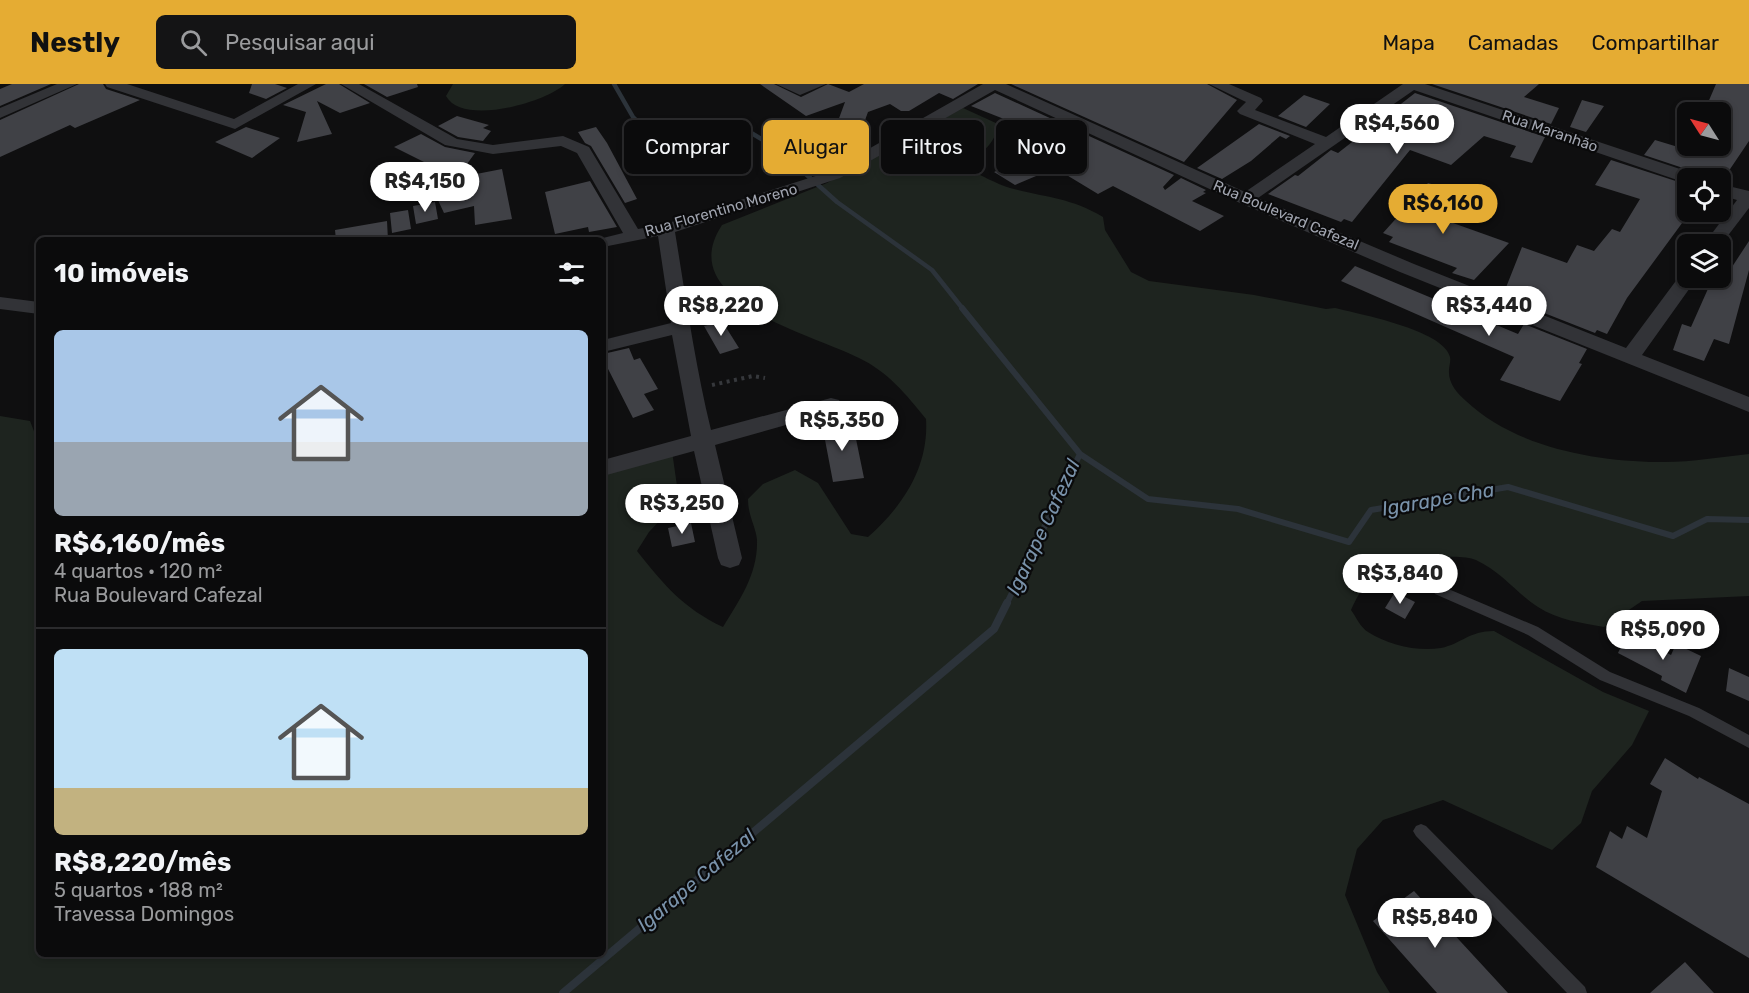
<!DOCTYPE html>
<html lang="pt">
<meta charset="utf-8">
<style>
:root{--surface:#0b0b0c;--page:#141415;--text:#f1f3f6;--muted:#9a9b9d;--line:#2b2b2d;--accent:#e5ac33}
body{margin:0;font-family:Rubik,sans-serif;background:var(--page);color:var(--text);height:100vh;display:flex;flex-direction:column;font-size:22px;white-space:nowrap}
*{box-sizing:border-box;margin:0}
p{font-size:20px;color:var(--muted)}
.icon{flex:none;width:33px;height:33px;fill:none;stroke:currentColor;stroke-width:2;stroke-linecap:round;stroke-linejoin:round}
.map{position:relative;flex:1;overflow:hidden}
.details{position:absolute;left:36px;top:153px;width:570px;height:720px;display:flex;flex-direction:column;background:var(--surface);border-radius:9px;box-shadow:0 3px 9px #0003,0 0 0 2px var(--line)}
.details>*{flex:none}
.hud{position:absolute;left:624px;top:36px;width:570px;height:54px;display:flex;gap:12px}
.needle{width:39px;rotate:306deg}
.buttons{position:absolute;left:1677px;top:18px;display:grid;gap:12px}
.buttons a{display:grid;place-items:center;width:54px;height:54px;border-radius:9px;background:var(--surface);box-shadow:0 3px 9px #0003,0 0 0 2px var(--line);font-size:30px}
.price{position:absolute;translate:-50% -51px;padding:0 14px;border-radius:21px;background:#fff;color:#222;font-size:20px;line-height:39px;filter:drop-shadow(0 2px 3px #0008)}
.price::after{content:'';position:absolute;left:50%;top:36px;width:18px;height:14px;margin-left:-9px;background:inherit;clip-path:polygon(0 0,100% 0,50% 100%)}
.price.current{background:var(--accent);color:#111}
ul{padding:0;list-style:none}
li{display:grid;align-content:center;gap:12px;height:318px;padding:0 18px}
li+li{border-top:2px solid var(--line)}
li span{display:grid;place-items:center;height:186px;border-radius:9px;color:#555}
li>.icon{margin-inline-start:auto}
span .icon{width:108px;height:108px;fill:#fffc;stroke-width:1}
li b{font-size:26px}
h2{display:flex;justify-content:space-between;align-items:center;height:72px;padding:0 18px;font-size:26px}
.chip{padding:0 21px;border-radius:9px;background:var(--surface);box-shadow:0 3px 9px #0003,0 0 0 2px var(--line);font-size:21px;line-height:54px}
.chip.current{background:var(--accent);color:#111}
header{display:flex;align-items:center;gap:36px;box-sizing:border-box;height:84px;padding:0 30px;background:var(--accent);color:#111}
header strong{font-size:28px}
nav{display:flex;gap:33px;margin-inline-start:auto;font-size:21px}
.search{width:420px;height:54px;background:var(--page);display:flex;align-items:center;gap:15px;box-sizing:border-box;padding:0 21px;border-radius:9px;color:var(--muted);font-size:22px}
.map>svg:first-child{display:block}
.green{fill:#1e241f}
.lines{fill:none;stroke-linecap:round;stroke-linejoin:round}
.stream-far2{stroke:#2c333a;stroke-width:4.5}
.stream-far1{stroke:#2c333a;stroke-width:6}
.stream{stroke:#2c333a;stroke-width:8}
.building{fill:#404146}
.path{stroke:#36383c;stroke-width:4;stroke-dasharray:3 4.5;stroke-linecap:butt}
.lane{fill:#323337;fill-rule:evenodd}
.street{fill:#323337;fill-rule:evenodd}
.labels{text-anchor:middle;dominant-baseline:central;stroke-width:4.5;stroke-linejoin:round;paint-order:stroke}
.far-street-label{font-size:15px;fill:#a1a5b0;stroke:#0a0a0b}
.water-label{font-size:20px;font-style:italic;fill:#7992aa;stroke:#0a0a0b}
</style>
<header>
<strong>Nestly</strong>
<div class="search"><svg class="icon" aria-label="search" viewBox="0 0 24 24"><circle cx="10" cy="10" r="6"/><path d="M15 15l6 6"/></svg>Pesquisar aqui</div>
<nav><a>Mapa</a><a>Camadas</a><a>Compartilhar</a></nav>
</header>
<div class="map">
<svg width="1749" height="909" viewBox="0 0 1749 909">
<rect width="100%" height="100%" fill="#0f0f10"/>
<!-- green -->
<path class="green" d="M453 0H565C545 19 462 42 446 12Z
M963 24 998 40C993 69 977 64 968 86 982 91 996 100 1010 104 1046 114 1069 113 1103 133L1105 146 1131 188 1149 197 1254 211 1326 225 1335 224C1359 230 1444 246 1450 273 1451 277 1449 282 1449 286 1448 299 1457 309 1466 317 1515 363 1593 377 1658 378 1688 379 1719 373 1749 370V512L1642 517 1604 543C1582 539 1558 536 1538 523 1516 509 1502 488 1476 476 1457 468 1404 476 1385 485 1368 493 1358 510 1351 526 1356 533 1361 544 1368 548 1388 561 1418 568 1441 564 1461 560 1469 547 1494 547L1603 608 1649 627 1632 661 1592 707 1581 739 1552 766 1443 716 1383 736 1357 765 1345 811 1377 888 1390 909H0V332L30 337 39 360V870H603V388L672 367 679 416 649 448 637 467C664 501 683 524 723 543 740 515 758 490 757 456 756 443 748 432 748 415L763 400 795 386 818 399 851 450 868 453C903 422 929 383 926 335 906 310 888 288 859 274 812 250 672 217 722 141L827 99Z"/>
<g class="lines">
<!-- stream-far2 -->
<path class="stream-far2" d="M614 0 633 33 653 53 683 57 708 43 743 44 778 65 837 118 932 186 963 225"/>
<!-- stream-far1 -->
<path class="stream-far1" d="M962 224 1080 370 1006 521
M1080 370 1148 415 1238 425 1349 458 1371 426 1508 403 1673 452 1707 435 1749 436"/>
<!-- stream -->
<path class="stream" d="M563 909 994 545 1007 519"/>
</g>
<!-- building -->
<path class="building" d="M12 0H51L0 22V5Z
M79 0H103L106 5 140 16 75 44 70 41 0 73V36Z
M252 0H275L287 4 266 15 249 9Z
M326 0H339L370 19 340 29 317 17 332 50 297 58 306 28 283 21Z
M364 0H417L418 3 387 13Z
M760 0H774L801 13 828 0 849 8 864 0H978L953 15 939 9 909 27H901L890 20 868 28 860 50 834 48 845 18 806 32Z
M1011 0H1207L1237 16 1184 78Z
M1432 0H1539L1524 13 1559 24 1551 40Z
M1716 0H1749V57L1722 97 1644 71 1655 56 1688 66 1689 62H1720V28H1704Z
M995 9 1174 91 1163 103 1165 106 1181 94 1206 106 1203 108 1206 109 1192 117 1224 132 1200 147 1113 102 1098 110 1055 84 1015 101 994 88 1033 71 1012 58 1030 51 1000 37 1004 35 971 22Z
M1415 9 1545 53 1532 79 1510 73 1516 62 1484 52 1451 81 1410 66 1352 138 1344 135 1341 138 1268 110 1295 91 1298 92 1331 66 1338 69Z
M1304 11 1330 20 1306 43 1278 32Z
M1582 16 1604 22 1586 48 1570 43Z
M457 32 489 41 483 44 491 47 483 57 458 53 438 42Z
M1259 40 1290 52 1286 55 1280 52 1251 77 1222 95 1197 84Z
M246 43 280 54 252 74 215 58Z
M596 43 607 59 637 115 625 119 591 62 585 59 578 48Z
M421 50 445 63 475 69 459 91 448 90 394 63Z
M1611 76 1688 101V131L1627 214 1607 250 1597 246 1595 249 1534 225 1539 216 1505 206 1522 163 1567 179 1577 161 1594 167 1612 145 1620 148 1640 115 1595 101Z
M502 85 512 135 475 141 474 122 444 129 430 99Z
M590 97 617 143 589 148 588 143 555 150 545 108Z
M1428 99 1449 105 1439 134 1509 159 1474 196 1452 189 1457 184 1389 158 1393 153 1383 149Z
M435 118 438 135 416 140 413 122Z
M408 126 411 145 392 149 390 129Z
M387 137 388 156H336L335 146Z
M1749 157V186L1729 260 1714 255 1704 277 1673 266 1682 240 1691 243 1711 198 1720 201V186L1728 189Z
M1355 182 1518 250 1524 240 1587 265 1579 279 1582 280 1560 317 1500 296 1514 273 1341 197Z
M722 237 739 264 720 270 704 242Z
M629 264 634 276 640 274 658 305 644 310 654 326 633 334 603 275V270Z
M847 336 852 356 856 355 864 394 833 398 822 340Z
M691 439 695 458 672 463 668 444Z
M1395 508 1415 518 1405 535 1385 524Z
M1627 549 1671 571 1676 560 1701 572 1686 609 1661 596 1662 592 1618 569Z
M1729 584 1749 593V617L1726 607Z
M1665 674 1698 695 1699 693 1749 720V874L1596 783 1610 747 1622 755 1627 742 1647 754 1662 707 1650 700Z
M1414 807 1508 909H1437L1373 837Z
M1685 878 1714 909H1650Z"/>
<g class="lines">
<!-- path -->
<path class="path" d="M712 301 753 292 765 294"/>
<!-- lane -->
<path class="lane" d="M1439 501 1538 543 1610 588 1699 624 1749 651V664L1689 632 1600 596 1528 551 1435 510 1433 506 1435 502Z
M1421 740 1426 742 1585 903 1587 909H1567L1416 752 1413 747 1416 742Z"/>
<!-- street -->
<path class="street" d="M57 0H77L0 34V24Z
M105 0H127L234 35 298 0H316L235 45 107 3Z
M341 0H359L457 55 493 61 563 52 589 63 638 145 662 141 828 88 983 0H1006L1245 108 1315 60 1240 30 1237 27 1246 18 1209 0H1229L1261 14 1263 17 1255 26 1326 53 1403 0H1425L1695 90 1697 94H1688V99L1683 98 1414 6 1258 114 1414 180 1626 264 1681 190 1688 189V194H1697L1642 271 1749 313V328L1400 188 1240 119 995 6 840 94 675 148C686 215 695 280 711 346L831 314 839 316 842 321 839 326 715 361 742 474 739 481 730 484 721 481 718 474 694 367 603 392V376L691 352 672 251 603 268V256L671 239 658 152 603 163V156H595L623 149 577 69 561 62 493 70 445 61Z
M776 0H826L800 11Z
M1720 100 1749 107V124L1720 162 1704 160 1737 116 1720 111Z
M0 213 39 218V230L0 225Z"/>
</g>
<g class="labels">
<!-- far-street labels -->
<g class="far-street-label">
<text transform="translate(1550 47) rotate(19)">Rua Maranhão</text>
<text transform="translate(721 126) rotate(-16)">Rua Florentino Moreno</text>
<text transform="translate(1286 131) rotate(23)">Rua Boulevard Cafezal</text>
</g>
<!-- water labels -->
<g class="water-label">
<text transform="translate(1438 415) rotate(-10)">Igarape Cha</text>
<text transform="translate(1043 443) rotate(-65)">Igarape Cafezal</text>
<text transform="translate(696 796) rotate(-40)">Igarape Cafezal</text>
</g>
</g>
</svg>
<div class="buttons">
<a><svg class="needle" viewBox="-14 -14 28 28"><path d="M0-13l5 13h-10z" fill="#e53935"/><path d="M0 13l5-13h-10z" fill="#9a9b9d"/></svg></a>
<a><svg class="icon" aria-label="locate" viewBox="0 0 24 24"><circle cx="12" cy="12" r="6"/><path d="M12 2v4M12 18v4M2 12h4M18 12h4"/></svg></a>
<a><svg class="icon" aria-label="layers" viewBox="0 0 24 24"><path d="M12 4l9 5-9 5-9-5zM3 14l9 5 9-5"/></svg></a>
</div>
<b class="price" style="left:1397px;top:71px">R$4,560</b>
<b class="price" style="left:425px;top:129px">R$4,150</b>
<b class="price current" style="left:1443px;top:151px">R$6,160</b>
<b class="price" style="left:721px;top:253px">R$8,220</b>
<b class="price" style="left:1489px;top:253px">R$3,440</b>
<b class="price" style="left:842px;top:368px">R$5,350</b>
<b class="price" style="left:682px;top:451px">R$3,250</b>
<b class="price" style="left:1400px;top:521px">R$3,840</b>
<b class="price" style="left:1663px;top:577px">R$5,090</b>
<b class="price" style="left:1435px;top:865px">R$5,840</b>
<div class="hud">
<a class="chip">Comprar</a>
<a class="chip current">Alugar</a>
<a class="chip">Filtros</a>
<a class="chip">Novo</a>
</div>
<section class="details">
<h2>10 imóveis<svg class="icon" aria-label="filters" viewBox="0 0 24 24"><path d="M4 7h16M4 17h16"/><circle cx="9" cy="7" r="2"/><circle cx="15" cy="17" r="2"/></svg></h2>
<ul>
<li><span style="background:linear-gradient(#a9c7e8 60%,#9aa5b1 0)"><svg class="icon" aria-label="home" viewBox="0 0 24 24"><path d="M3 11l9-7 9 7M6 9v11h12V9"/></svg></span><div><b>R$6,160/mês</b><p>4 quartos · 120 m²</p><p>Rua Boulevard Cafezal</p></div></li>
<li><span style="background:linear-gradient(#bfe0f5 75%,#c2b280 0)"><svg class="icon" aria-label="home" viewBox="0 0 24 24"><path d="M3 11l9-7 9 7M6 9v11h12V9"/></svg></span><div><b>R$8,220/mês</b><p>5 quartos · 188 m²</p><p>Travessa Domingos</p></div></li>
</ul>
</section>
</div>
